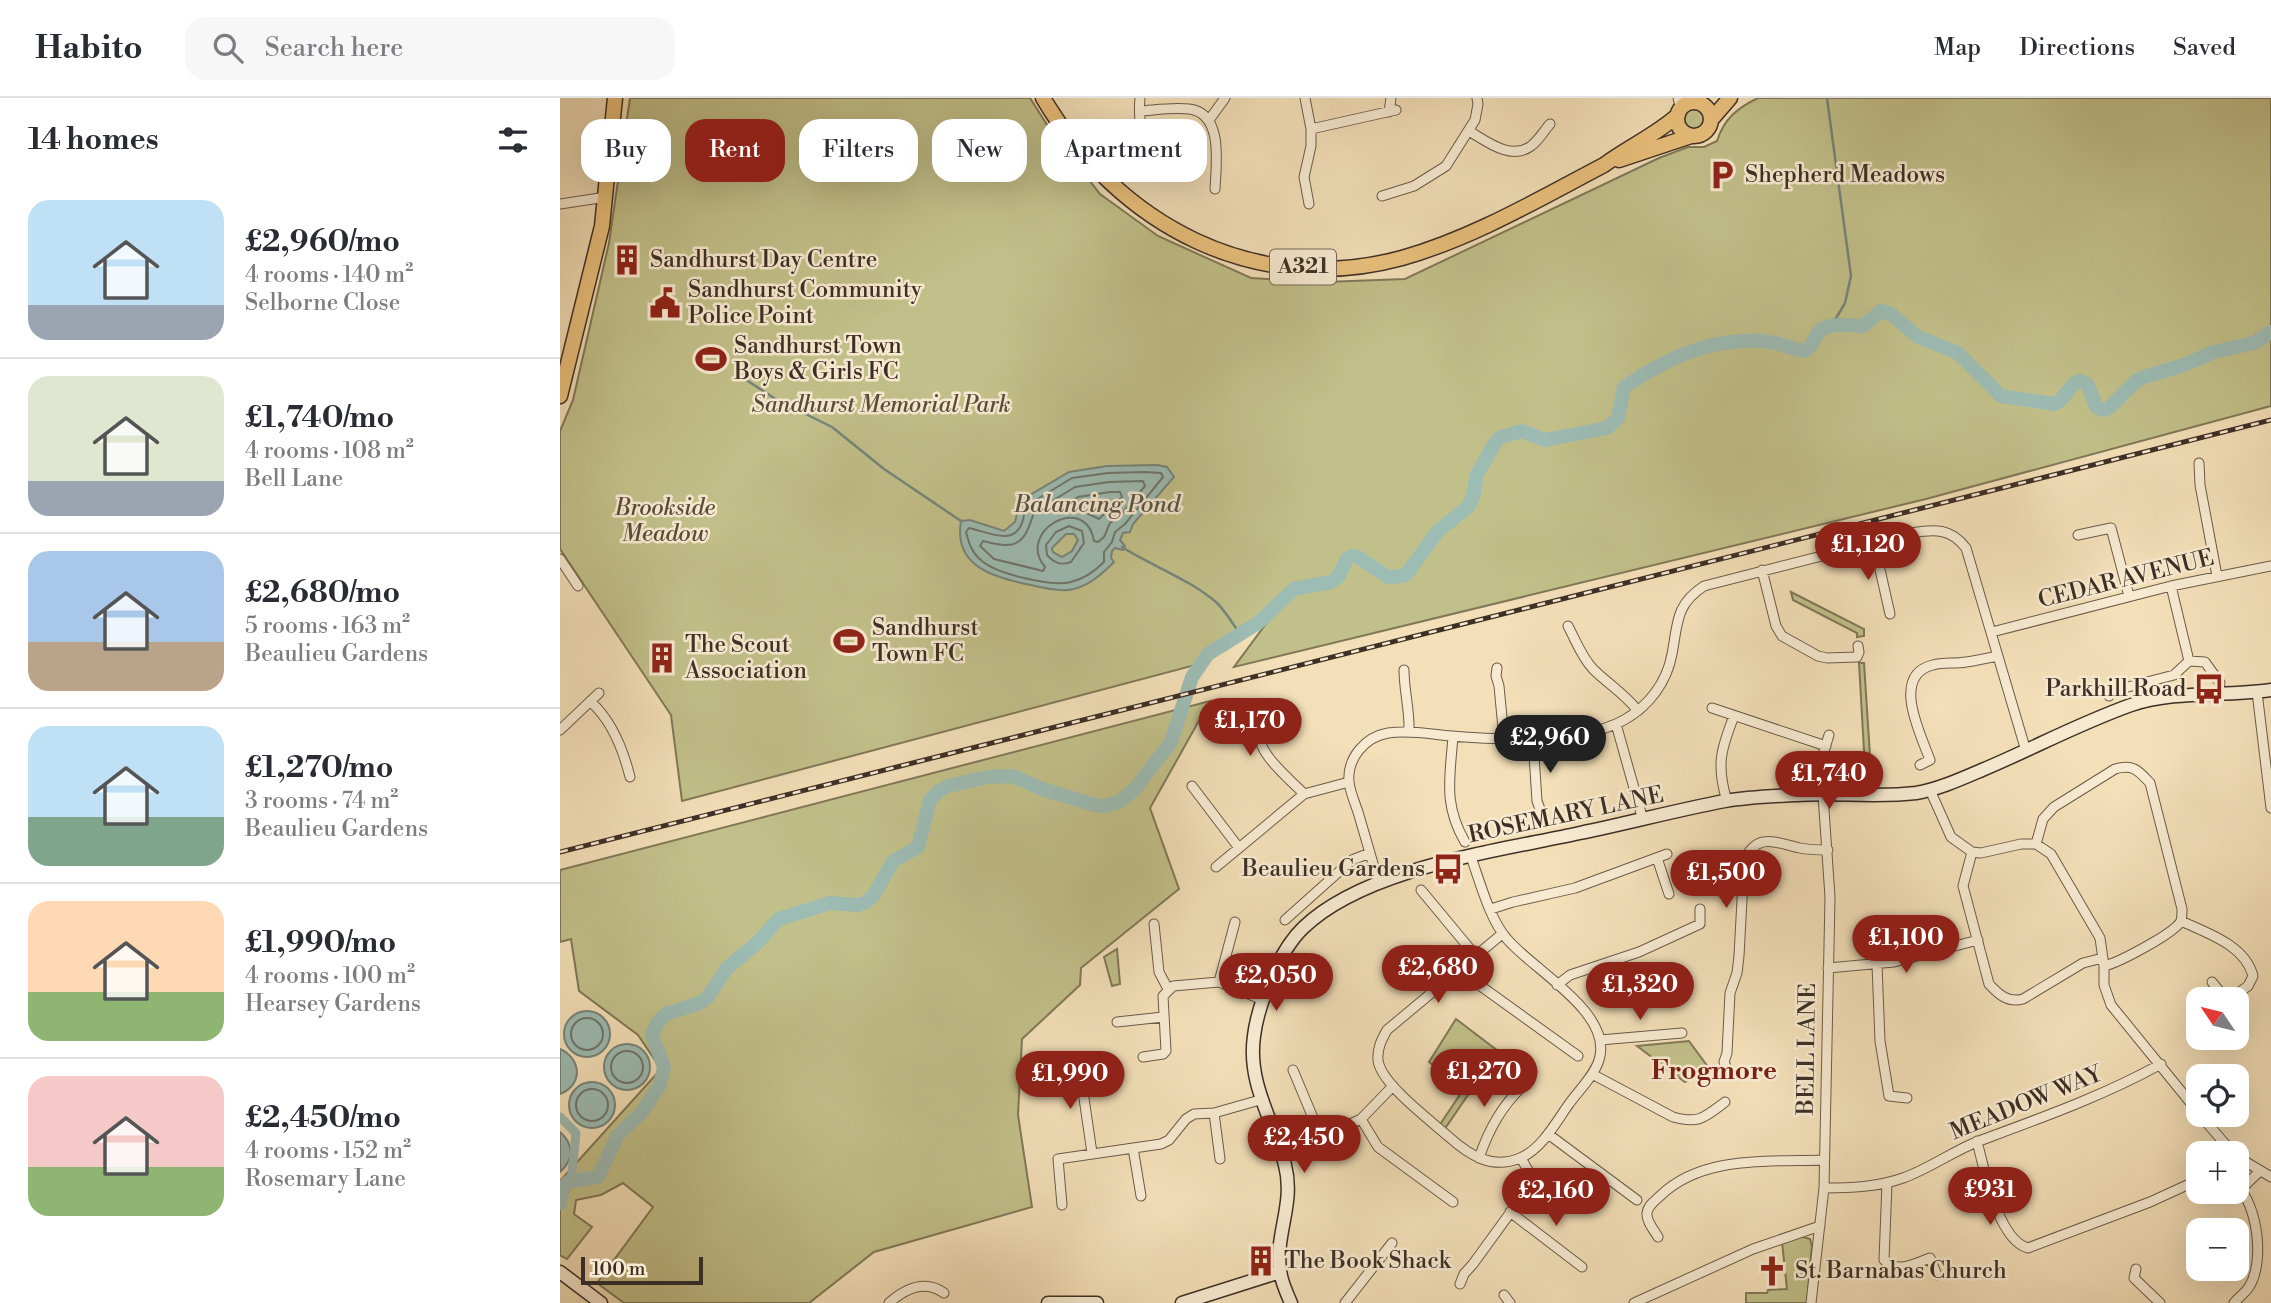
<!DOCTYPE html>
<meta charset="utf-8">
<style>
:root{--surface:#fff;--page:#f7f7f7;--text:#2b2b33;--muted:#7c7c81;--line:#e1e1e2;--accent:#8f2418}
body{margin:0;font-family:"Libre Bodoni",serif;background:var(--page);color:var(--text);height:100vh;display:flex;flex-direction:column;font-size:26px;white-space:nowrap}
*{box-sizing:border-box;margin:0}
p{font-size:23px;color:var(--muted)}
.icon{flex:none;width:38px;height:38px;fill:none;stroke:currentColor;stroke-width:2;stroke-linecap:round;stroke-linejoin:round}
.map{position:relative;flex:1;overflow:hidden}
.panel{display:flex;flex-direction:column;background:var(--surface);width:560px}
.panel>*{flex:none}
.top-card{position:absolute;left:21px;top:21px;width:665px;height:63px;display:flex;gap:14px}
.needle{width:46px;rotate:305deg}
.fabs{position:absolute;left:1626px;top:889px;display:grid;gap:14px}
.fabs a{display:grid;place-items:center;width:63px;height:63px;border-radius:14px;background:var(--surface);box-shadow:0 7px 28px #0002;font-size:35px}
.scale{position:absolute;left:21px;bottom:18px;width:122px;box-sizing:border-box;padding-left:7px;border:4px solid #3e2f26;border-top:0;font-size:19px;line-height:24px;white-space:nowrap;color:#3e2f26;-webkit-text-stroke:5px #f7ead1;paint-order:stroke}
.price{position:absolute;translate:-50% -60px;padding:0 16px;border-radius:24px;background:var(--accent);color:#fff;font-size:23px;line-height:46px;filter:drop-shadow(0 2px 4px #0008)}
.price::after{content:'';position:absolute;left:50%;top:42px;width:21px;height:16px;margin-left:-10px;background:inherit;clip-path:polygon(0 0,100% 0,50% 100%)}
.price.current{background:#222;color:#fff}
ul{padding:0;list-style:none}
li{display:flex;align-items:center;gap:21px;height:175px;padding:0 28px}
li+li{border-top:2px solid var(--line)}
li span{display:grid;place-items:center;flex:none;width:196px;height:140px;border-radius:21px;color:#555}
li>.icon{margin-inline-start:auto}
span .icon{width:84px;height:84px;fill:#fffc;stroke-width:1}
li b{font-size:30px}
h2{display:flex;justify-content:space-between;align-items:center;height:84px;padding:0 28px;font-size:30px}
.pill{padding:0 24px;border-radius:21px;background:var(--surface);box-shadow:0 7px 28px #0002;font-size:24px;line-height:63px}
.pill.current{background:var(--accent);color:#fff}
header{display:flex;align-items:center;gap:42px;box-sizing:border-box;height:98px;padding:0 35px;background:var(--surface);border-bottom:2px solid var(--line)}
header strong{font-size:33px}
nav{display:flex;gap:38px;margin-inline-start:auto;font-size:24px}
.search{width:490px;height:63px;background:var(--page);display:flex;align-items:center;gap:18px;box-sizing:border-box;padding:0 24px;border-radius:21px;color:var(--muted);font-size:26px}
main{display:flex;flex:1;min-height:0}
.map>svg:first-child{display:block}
.green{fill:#c2c08a;stroke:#807858;stroke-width:2}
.water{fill:#9dbcb4;stroke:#77847b;stroke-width:2;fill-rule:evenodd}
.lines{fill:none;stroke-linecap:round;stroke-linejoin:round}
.shore{stroke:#6e766d;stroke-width:2}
.stream{stroke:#77847b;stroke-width:2.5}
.canal{stroke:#9dbcb4;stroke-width:9}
.river{stroke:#9dbcb4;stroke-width:14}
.street-casing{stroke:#6b5b4a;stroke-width:11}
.secondary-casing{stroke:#3e2f26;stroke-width:15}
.primary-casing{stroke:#3e2f26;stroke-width:17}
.street{stroke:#f7ead1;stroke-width:9}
.secondary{stroke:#f7ead1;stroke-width:12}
.primary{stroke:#eac07c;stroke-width:14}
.rail-casing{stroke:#3e2f26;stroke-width:5}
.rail{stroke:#f7ead1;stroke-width:2.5;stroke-dasharray:8;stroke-linecap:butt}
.labels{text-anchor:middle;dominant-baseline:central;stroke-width:5;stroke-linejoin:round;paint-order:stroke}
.shield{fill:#f7ead1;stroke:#766759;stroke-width:2}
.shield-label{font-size:21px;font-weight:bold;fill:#3e2f26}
.poi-label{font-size:23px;fill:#3e2f26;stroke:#f7ead1;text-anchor:start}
.park-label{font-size:23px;font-style:italic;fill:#584c3a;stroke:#f7ead1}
.street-label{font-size:23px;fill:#3e2f26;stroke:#f7ead1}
.water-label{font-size:24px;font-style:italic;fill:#56524a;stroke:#f7ead1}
.quarter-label{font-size:26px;font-weight:bold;fill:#7a1f14;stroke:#f7ead1}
</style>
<header>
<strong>Habito</strong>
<div class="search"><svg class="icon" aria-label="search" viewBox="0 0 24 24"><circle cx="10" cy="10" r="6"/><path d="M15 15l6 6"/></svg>Search here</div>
<nav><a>Map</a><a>Directions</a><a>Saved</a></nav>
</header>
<main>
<section class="panel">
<h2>14 homes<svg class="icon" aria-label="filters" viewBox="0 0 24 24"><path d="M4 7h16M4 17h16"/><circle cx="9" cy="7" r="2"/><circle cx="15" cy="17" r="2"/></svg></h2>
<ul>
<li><span style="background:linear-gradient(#bfe0f5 75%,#9aa5b1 0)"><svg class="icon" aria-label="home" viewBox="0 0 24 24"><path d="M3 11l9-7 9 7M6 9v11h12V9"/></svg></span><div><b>£2,960/mo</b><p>4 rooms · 140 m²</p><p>Selborne Close</p></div></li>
<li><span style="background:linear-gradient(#dfe7d0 75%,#9aa5b1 0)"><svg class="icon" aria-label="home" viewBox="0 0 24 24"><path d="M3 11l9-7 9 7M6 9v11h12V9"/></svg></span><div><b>£1,740/mo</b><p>4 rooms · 108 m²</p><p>Bell Lane</p></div></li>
<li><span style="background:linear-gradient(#a9c7e8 65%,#b9a48a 0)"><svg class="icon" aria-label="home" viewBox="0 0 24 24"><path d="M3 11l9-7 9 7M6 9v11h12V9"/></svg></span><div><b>£2,680/mo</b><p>5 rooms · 163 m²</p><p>Beaulieu Gardens</p></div></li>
<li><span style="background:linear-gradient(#bfe0f5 65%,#7fa58c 0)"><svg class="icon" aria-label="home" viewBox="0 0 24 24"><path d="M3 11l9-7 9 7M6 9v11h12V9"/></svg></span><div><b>£1,270/mo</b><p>3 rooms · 74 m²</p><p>Beaulieu Gardens</p></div></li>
<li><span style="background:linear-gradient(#ffd9b3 65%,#8fb573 0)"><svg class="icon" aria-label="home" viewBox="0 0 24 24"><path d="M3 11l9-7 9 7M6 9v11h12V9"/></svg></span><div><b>£1,990/mo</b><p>4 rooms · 100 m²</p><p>Hearsey Gardens</p></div></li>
<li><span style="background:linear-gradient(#f6c9c9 65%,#8fb573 0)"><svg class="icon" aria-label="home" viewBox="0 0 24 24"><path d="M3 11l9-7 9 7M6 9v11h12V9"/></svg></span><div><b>£2,450/mo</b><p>4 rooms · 152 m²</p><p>Rosemary Lane</p></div></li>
</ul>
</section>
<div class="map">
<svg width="1711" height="1205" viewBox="0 0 1711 1205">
<rect width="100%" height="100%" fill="#f3dfb8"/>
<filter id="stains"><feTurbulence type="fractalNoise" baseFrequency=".00286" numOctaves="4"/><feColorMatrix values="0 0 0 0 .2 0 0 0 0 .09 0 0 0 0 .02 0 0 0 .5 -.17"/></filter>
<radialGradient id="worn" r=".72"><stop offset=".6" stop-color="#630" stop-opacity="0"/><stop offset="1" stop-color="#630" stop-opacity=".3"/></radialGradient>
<!-- green -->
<path class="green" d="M70 0H470L491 33 540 96 598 138 691 180 765 184 845 181 1099 60 1128 49H1144L1157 43C1164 21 1177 10 1198 0H1711V308L1366 401 674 569 705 527 648 553 643 565 122 703 111 617 0 451V333L13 302 49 145Z
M1122 22a11 11 0 1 1 22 0a11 11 0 1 1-22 0Z
M1231 494 1304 531V538L1297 539V535L1233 502Z
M1299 565H1304L1312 689 1306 688Z
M650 603 590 710 619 791 521 870 520 887 462 941 458 1017 472 1109 314 1154 249 1205H64L37 1185 93 1109 63 1085 41 1097 16 1102 14 1116 32 1129 7 1161 0 1157V1083L101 971 78 937 19 893 11 841 0 844V772Z
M557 851 560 886 552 888 544 859Z
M896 921 938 953 884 1032 879 1028 903 992 869 964Z
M1129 943 1148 969 1125 984 1077 948Z
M1240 1138 1250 1141 1252 1148 1247 1205H1186V1195H1207L1208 1192 1227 1191 1222 1144Z"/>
<!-- water -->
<path class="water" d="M597 367 607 369 614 379 573 426 570 434 563 435 560 442 565 448 563 452 555 450 552 453 551 460 554 464C542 476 527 490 508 492 496 493 483 490 471 487 435 480 393 469 401 423L410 422 444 433 455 424 460 403 509 374 547 368ZM506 436H514L518 442 512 453 502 459 493 454 492 450Z
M4 936a23 23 0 1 1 46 0a23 23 0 1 1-46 0Z
M44 969a23 23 0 1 1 46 0a23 23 0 1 1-46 0Z
M0 951C22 961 23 987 0 996Z
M9 1007a23 23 0 1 1 46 0a23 23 0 1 1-46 0Z
M0 1034C14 1046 14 1062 0 1074Z"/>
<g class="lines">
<!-- shore -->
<path class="shore" d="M585 374 601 375 603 379 565 426 555 434 552 444 544 454V464C535 473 523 481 511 484 492 489 437 476 422 463 412 455 409 446 406 434L409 430C426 433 453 449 462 425 464 420 464 414 466 408L512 380 548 375Z
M583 383 585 388 559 419 550 425 544 439 538 444 534 443C525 393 455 434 485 469L483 473 434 461 420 448 423 443C457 452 464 447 474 414L515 389 549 384Z
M550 394H560L562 399 539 421 510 407 511 403 518 399Z
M509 428 522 433 524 445 511 464C501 468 494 465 487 457L486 447 496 434Z
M11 936a16 16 0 1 1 32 0a16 16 0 1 1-32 0Z
M51 969a16 16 0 1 1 32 0a16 16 0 1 1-32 0Z
M16 1007a16 16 0 1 1 32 0a16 16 0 1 1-32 0Z"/>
<!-- stream -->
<path class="stream" d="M1267 0 1291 178 1285 205 1272 227
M180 278 217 302 272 329 324 371 401 423
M562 449C592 468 631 482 657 505 666 514 673 526 680 536"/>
<!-- canal -->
<path class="canal" d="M0 1019 16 1035 11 1083"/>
<!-- river -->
<path class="river" d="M0 1105 3 1090 8 1084 38 1079 58 1037 82 1014 100 987 104 969 92 937 98 924 106 916 140 905 148 899 167 870 196 846 219 821 270 805 297 807 305 805 314 797 333 763 358 749 370 702 379 693 388 688 428 679 453 678 482 691 535 707 544 708 559 704 575 691 611 644 632 579 648 556 698 525 734 491 771 484 778 479 787 461 791 458 798 459 828 479 843 478 848 474 878 433 908 409 913 399 917 376 935 345 941 339 962 333 985 342 1047 330 1058 320 1064 289C1106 261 1149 240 1201 243 1216 243 1229 250 1244 253 1252 249 1253 243 1258 235 1267 223 1289 228 1303 228L1321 213 1331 216 1358 239 1398 255 1441 298 1494 306C1506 302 1507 287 1520 283L1528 287 1536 309 1544 312 1549 310 1576 283 1584 279 1624 267 1654 254 1694 245 1711 234"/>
<!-- street casing -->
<g class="street-casing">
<path id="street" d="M580 0C578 21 581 41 592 59
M745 0 751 31V48L744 79 749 106
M1118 0 1121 12
M1129 0 1134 5
M580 13C595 12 613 9 629 11 664 15 656 67 655 91
M829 14 831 0
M649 22 665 0
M751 31 836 12
M909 33C926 43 951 63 971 48 978 43 984 33 990 26
M822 98 854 88 886 68 915 22 918 6 917 0
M0 106 46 99
M1639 365 1640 387 1657 478
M1518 437 1551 430 1569 498
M1314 445 1330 516
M0 461 18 488
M1202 472 1216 528 1222 538 1258 558 1267 560 1297 559 1299 554 1298 548
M1008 528C1016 543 1021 558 1033 571 1048 586 1065 596 1078 613
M1432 534 1611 488 1711 468
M1629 563 1645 564 1660 585
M937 570 936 578 939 588 944 641
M844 572C844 593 850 613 849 634
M1697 594 1711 710
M1549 598V594L1556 592 1614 577 1629 563 1611 488
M31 604C52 623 63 651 70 679
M1152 610 1266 648
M717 618C712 623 703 627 701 634 693 652 732 683 744 696
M1056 626 1083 722
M0 632 39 595
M893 638C890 680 883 706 905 744
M973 641 977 703 983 719
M1360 667 1370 662C1361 637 1330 577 1373 567 1383 564 1395 566 1406 564 1416 563 1427 560 1438 558
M1267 676 1258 673 1269 637
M632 688 679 750
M1370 692 1391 739 1412 754 1421 755 1461 746H1476L1491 756 1540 840 1544 868C1558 865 1615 835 1621 823 1622 819 1622 815 1622 811L1590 685C1578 672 1573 666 1555 671L1494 709 1483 721 1476 746
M1167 703C1156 667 1161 651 1174 618
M1412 754 1403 788 1429 886C1439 897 1448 905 1463 901L1523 865 1543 860
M911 759C920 784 930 822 947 841 973 872 1054 915 1039 962 1034 978 1019 992 1009 1006 996 1024 982 1051 960 1060 932 1072 909 1057 889 1039 871 1023 820 985 818 962 817 950 822 941 827 932L942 836
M1097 760 1109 796
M656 769 744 696 789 684
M819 786C812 762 805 738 798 714 795 705 790 694 789 684 787 660 805 639 828 635 849 632 870 636 891 638 939 642 1021 646 1064 622 1089 608 1107 584 1112 556 1118 525 1115 507 1144 488L1352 435C1374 431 1391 430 1406 450L1466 653
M861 792 915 857
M931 811 953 804 1015 790 1107 756
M725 822 792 762 810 755
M1621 823C1647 835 1685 847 1693 878L1688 888 1670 901
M594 826 599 874 608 891
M1317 867 1320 943 1329 998 1347 1000
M1544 868V887L1551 907 1638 1014
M1268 870 1334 864 1418 842
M897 871 1018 958
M659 884 675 824
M1652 884 1666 901
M997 887 1010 877 1079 854 1140 826V811
M557 924 603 919
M1040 942 1122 935
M583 959 603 956 606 953 603 898 613 888 659 884 703 902
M519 966 532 1055
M1167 971 1164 964 1167 955 1170 895 1177 875 1179 858 1184 764C1196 733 1217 745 1240 750 1249 752 1259 752 1268 752
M733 972 761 1039
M1032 976 1113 1019C1139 1026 1144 1020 1165 1004
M654 1015 660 1061
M1640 1017 1673 1055
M801 1021 818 1049 893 1104
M988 1036 1077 1102
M1417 1043C1424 1071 1438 1142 1468 1150L1590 1104 1638 1082
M573 1050 581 1098
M722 1057 801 1021 833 988
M1676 1058 1711 1079
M919 1060C929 1031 942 1007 965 986
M1327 1085 1324 1162C1339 1176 1353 1166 1370 1160L1377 1177
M1264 1090C1290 1090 1318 1089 1343 1080 1369 1071 1393 1053 1419 1043 1481 1020 1543 998 1601 966
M1681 1091 1699 1074
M502 1107 498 1061 601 1046 609 1042 626 1021 634 1016 654 1015 700 1002
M950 1114 1022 1169
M1098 1139C1094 1132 1086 1123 1087 1115 1088 1107 1095 1103 1100 1098 1142 1057 1209 1064 1264 1062
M1576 1171 1574 1180 1600 1205
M900 1186 904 1176 913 1166 969 1089 970 1076 961 1060
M944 1197 950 1205
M329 1205C345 1191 364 1181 384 1195
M785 1205 832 1145
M1074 1205 1193 1151 1260 1128
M1251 1205 1264 1090 1270 799 1263 697
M1674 1205C1678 1200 1685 1195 1689 1189 1705 1164 1698 1107 1676 1086"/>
</g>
<!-- secondary casing -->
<g class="secondary-casing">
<path id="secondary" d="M0 1174 41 1205
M488 1205H537
M622 1205 720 1174
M731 1205C726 1194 721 1183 720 1172 715 1135 735 1106 725 1067 714 1023 687 986 694 938 698 906 719 853 743 830 805 770 938 753 1020 735 1069 725 1117 712 1165 703 1188 699 1213 698 1236 697 1276 694 1316 700 1356 695 1379 691 1401 681 1422 672 1472 651 1520 625 1571 607 1616 592 1664 599 1711 592"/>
</g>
<!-- primary casing -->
<g class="primary-casing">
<path id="primary" d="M483 0C558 127 695 200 842 160 913 140 979 101 1044 67 1068 49 1096 37 1118 17
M1117 21a17 17 0 1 1 34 0a17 17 0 1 1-34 0Z
M1151 22 1170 0
M1059 62 1131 38
M0 298 42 128 55 0"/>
</g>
<!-- street -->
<use href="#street" class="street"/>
<!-- secondary -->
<use href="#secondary" class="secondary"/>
<!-- primary -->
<use href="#primary" class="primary"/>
<!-- rail casing -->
<g class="rail-casing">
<path id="rail" d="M0 754 1711 322"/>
</g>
<!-- rail -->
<use href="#rail" class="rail"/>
</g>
<!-- icons -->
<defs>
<g id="parking-bare" transform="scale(2.415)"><path d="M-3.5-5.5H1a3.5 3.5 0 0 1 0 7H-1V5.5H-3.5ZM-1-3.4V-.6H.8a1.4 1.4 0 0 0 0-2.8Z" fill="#8f2418" stroke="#f7ead1" stroke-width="2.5" paint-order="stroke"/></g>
<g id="building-bare" transform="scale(2.415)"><path d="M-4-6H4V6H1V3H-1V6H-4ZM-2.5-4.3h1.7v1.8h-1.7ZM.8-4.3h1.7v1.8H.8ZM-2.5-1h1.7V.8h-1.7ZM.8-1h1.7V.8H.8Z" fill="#8f2418" stroke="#f7ead1" stroke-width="2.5" paint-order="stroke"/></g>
<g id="civic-bare" transform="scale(2.415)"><path d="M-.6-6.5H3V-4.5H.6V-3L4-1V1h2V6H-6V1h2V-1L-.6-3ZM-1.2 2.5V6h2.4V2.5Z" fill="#8f2418" stroke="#f7ead1" stroke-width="2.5" paint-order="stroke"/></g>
<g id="stadium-bare" transform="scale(2.415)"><path d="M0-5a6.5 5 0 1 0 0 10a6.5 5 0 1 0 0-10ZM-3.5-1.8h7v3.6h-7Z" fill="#8f2418" stroke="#f7ead1" stroke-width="2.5" paint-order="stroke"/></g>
<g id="bus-bare" transform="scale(2.415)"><path d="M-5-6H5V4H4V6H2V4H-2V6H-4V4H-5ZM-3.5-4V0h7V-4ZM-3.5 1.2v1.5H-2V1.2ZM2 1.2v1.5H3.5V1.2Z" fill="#8f2418" stroke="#f7ead1" stroke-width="2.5" paint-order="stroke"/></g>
<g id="church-bare" transform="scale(2.415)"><path d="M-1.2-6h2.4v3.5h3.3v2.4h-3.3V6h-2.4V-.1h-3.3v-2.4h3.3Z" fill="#8f2418" stroke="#f7ead1" stroke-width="2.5" paint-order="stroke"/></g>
</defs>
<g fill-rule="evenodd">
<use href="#parking-bare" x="1162" y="77"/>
<use href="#building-bare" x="67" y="162"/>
<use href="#civic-bare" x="105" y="205"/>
<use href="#stadium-bare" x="151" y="261"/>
<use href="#stadium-bare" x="289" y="543"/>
<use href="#building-bare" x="102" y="560"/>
<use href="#bus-bare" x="1649" y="591"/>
<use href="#bus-bare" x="888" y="771"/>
<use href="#building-bare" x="701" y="1163"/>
<use href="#church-bare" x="1212" y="1173"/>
</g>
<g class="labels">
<!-- shield labels -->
<rect class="shield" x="710" y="151.5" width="66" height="35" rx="5"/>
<g class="shield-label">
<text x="743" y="169">A321</text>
</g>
<!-- poi labels -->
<g class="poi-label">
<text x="1185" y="77">Shepherd Meadows</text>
<text x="90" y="162">Sandhurst Day Centre</text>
<text x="128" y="192">Sandhurst Community<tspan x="128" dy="26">Police Point</tspan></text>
<text x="174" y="248">Sandhurst Town<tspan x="174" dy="26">Boys &amp; Girls FC</tspan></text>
<text x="312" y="530">Sandhurst<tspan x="312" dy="26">Town FC</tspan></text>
<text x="125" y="547">The Scout<tspan x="125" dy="26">Association</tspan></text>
<text x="1626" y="591" text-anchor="end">Parkhill Road</text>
<text x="865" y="771" text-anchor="end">Beaulieu Gardens</text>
<text x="724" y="1163">The Book Shack</text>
<text x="1235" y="1173">St. Barnabas Church</text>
</g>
<!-- park labels -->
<g class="park-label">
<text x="321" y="307">Sandhurst Memorial Park</text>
<text x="105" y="410">Brookside<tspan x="105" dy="26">Meadow</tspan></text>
</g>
<!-- street labels -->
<g class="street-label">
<text transform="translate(1566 481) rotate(-14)">CEDAR AVENUE</text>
<text transform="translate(1006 717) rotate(-12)">ROSEMARY LANE</text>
<text transform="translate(1247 951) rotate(-89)">BELL LANE</text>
<text transform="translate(1466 1005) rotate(-22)">MEADOW WAY</text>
</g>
<!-- water labels -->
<g class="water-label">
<text x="537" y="407">Balancing Pond</text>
</g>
<!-- quarter labels -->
<g class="quarter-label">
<text x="1154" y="973">Frogmore</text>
</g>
</g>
<rect width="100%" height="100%" filter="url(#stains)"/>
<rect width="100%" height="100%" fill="url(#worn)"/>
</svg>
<div class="fabs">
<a><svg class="needle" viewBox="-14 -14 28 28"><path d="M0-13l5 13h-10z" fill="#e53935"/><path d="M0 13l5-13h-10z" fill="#7c7c81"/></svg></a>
<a><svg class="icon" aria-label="locate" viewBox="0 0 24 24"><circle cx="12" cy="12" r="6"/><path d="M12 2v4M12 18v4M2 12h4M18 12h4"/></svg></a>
<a>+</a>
<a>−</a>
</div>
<div class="scale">100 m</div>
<b class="price" style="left:1308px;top:484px">£1,120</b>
<b class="price" style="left:690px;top:660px">£1,170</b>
<b class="price current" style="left:990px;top:677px">£2,960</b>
<b class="price" style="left:1269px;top:713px">£1,740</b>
<b class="price" style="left:1166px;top:812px">£1,500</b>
<b class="price" style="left:1346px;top:877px">£1,100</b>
<b class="price" style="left:878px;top:907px">£2,680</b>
<b class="price" style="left:716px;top:915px">£2,050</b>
<b class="price" style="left:1080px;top:924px">£1,320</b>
<b class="price" style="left:924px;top:1011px">£1,270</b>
<b class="price" style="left:510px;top:1013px">£1,990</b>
<b class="price" style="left:744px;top:1077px">£2,450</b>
<b class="price" style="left:1430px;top:1129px">£931</b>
<b class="price" style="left:996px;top:1130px">£2,160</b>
<div class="top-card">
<a class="pill">Buy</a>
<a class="pill current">Rent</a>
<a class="pill">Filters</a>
<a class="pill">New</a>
<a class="pill">Apartment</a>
</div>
</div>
</main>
